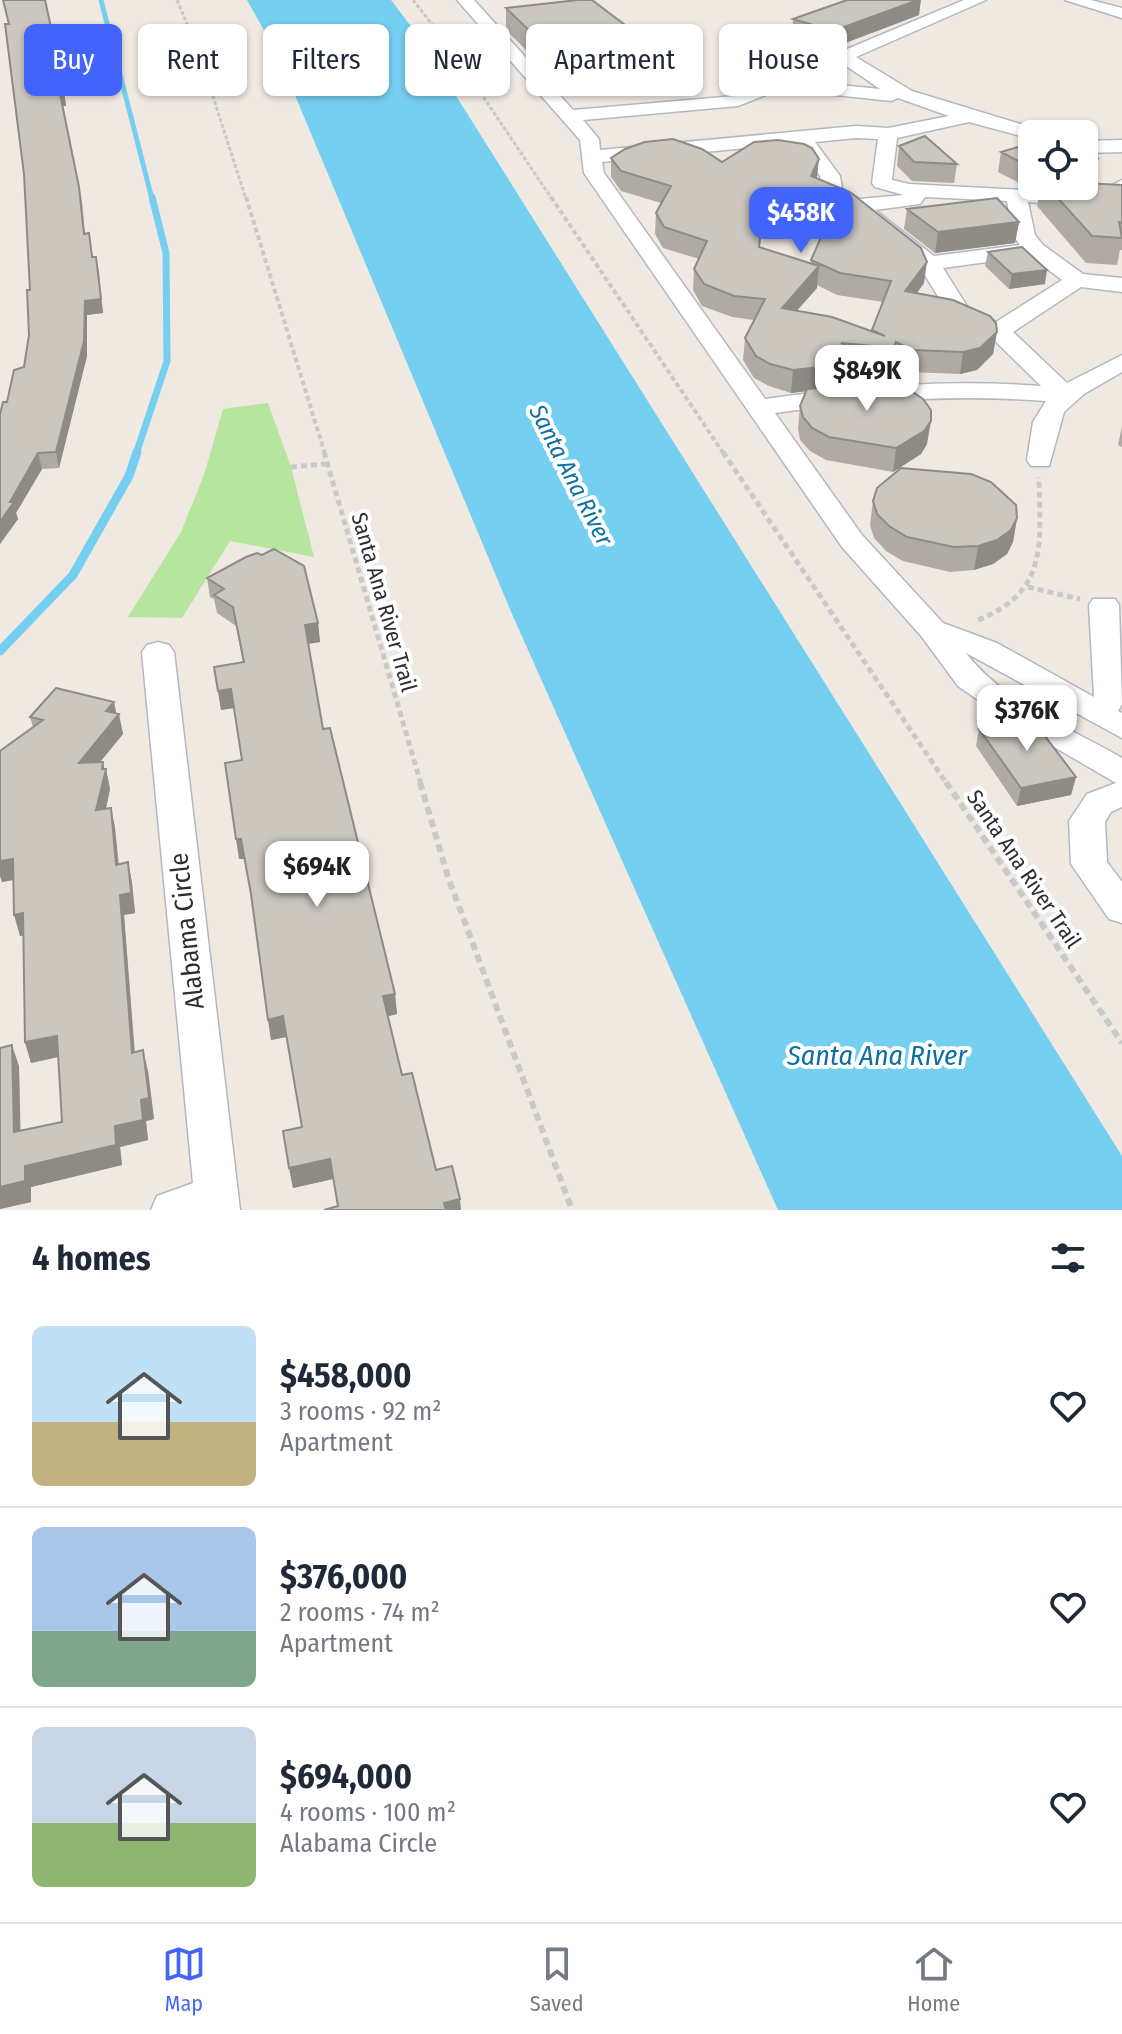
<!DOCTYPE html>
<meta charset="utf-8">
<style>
:root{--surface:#fff;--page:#f6f6f7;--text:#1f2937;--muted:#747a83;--line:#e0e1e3;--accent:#4264fb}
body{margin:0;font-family:"Fira Sans Condensed",sans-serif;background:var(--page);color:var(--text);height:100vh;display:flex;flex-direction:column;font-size:30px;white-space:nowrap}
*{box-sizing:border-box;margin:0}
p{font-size:26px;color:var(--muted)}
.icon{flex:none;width:44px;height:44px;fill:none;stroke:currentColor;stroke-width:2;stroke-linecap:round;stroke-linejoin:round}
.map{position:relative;height:1210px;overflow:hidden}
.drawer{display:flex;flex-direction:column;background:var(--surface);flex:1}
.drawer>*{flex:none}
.banner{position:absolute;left:24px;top:24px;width:1074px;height:72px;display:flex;gap:16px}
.buttons{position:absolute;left:1018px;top:120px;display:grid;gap:16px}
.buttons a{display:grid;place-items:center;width:80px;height:80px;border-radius:12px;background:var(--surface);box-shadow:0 2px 6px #0004;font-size:40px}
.price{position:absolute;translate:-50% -68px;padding:0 18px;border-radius:16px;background:#fff;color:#222;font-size:26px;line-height:52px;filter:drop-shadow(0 2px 4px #0008)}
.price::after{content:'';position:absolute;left:50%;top:48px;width:24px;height:18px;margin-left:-12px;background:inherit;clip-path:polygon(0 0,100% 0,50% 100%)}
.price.active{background:var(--accent);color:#fff}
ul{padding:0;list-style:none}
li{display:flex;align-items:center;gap:24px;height:200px;padding:0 32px}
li+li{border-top:2px solid var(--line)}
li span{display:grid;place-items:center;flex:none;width:224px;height:160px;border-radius:12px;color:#555}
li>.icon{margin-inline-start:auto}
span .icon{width:96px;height:96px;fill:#fffc;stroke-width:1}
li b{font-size:34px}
h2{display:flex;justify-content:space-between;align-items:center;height:96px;padding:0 32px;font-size:34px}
.pill{padding:0 28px;border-radius:12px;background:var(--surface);box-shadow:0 2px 6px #0004;font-size:28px;line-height:72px}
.pill.active{background:var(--accent);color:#fff}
.tabs{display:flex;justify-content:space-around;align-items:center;height:112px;border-top:2px solid var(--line);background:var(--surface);font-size:22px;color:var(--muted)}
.tabs a{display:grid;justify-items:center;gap:4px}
.tabs .active{color:var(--accent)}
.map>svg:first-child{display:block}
.green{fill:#b6e59e}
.water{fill:#75cff0}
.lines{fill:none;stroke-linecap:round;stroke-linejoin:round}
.stream-far2{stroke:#75cff0;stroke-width:5}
.stream-far1{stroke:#75cff0;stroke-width:7}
.stream{stroke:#75cff0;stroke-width:9}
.minor-casing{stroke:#b4b7c1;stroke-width:3}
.path-far3{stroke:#c9c9c9;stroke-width:3;stroke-dasharray:4 2;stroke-linecap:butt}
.path-far2{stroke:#c9c9c9;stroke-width:4;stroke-dasharray:5 3;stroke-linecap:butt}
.path-far1{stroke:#c9c9c9;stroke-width:5;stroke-dasharray:6 4;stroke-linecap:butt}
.path{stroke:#c9c9c9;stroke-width:6;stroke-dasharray:8 5;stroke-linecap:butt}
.minor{fill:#fff;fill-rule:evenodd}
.wall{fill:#afaba4;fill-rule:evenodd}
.shaded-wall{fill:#8e8b86}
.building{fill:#cbc7bf;stroke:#8e8b86;stroke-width:2;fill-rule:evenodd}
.labels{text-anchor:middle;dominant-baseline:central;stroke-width:8;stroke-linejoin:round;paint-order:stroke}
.street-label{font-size:22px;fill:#2e2e2e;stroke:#fff}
.water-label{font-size:24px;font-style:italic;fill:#0d6fa3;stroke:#fff}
.near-street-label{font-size:26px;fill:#2e2e2e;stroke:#fff}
.near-water-label{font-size:28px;font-style:italic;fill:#0d6fa3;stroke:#fff}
</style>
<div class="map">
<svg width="1122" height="1210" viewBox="0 0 1122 1210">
<rect width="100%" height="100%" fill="#efe9e1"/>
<!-- green -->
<path class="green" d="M268 403 291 467 314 557 230 541 182 618 128 617 181 532 204 475 223 409Z"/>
<!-- water -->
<path class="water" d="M247 0H391L419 37 1122 1156V1210H778L512 614 279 57Z"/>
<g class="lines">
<!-- stream-far2 -->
<path class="stream-far2" d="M101 0 152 199"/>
<!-- stream-far1 -->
<path class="stream-far1" d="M136 454 167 361 166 253 152 197"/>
<!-- stream -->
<path class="stream" d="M0 651 73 575 129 476 137 452"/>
<!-- minor casing -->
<g class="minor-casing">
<path id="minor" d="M457 0H474L573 110 735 96 964 0H986L856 57 912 91 1040 130 1042 134H1032V139L969 122 897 138 892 180 909 184 1083 193 1104 189 1122 180V195C1096 211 1057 204 1028 202L1035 235 1043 245 1083 274 1122 278V292L1081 287 1013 332 1067 383 1122 355V372L1084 394 1064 412 1049 466H1031L1027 460 1033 422 1046 401C954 394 866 400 775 413L862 535 943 623 997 643 1094 697 1089 605 1093 599H1115L1119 605 1122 704 1118 711 1122 713V738L966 653C1003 702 1070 728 1122 758V807L1111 812 1105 822 1107 862 1122 882V923L1109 919 1071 864 1069 821 1087 794 1116 783 1001 716 958 686 922 637 842 547 584 173 580 140ZM842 63 880 89 801 81ZM781 89 891 101 898 98 949 116 888 128 856 126 600 150 599 139 583 120 738 106ZM856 138 878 139 872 183 875 187 904 195 860 199 842 189 840 176 815 142ZM797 143 820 176 825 196 850 210 920 267 953 321 990 336 1041 386C948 379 858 386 765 399L604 173 602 162ZM925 197 1007 201 1013 235 1020 245 934 256 875 210 920 204ZM1030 256 1062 280 996 322 970 311 943 268Z
M1065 0H1091L1122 8V18Z
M1122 140V152L1084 153V141Z
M158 642 169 645 174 652 240 1210H151L157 1196 193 1183 142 652 147 645Z"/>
</g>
<!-- path-far3 -->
<path class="path-far3" d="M177 0 198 50 246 199
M413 0 449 46 552 199"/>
<!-- path-far2 -->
<path class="path-far2" d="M246 197 325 454
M551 197 724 454"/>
<!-- path-far1 -->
<path class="path-far1" d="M324 452 421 784
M723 452 947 784
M291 467 325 464
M1028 587 1080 599
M978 620C1049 592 1040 543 1039 477"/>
<!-- path -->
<path class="path" d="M420 782 448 877 572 1210
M946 782 1122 1043"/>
<!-- minor -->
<use href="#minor" class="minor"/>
</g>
<!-- wall -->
<path class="wall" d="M506 8 636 56 544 68 506 30Z
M919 15 832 48 792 36 793 19Z
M62 77 66 106H63L82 201 85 234 99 271 103 313 87 315V356L59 468 42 469 16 513 18 519 0 544 7 402 24 367 29 335 30 290Z
M1032 143V186H1084V149L1098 158 1094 178 1092 183 1122 185V250H1120L1117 265 1086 263 1037 206 1041 188 1027 187 998 172 1001 152Z
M899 146 957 164 954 183 912 181 897 166Z
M611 158 722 162 817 179 924 283 917 293 997 332 993 354 977 370 960 374 908 372 893 364 891 370 861 367 859 379 855 385 927 444 921 454 893 472 826 460 810 451 800 440 798 429 800 406 806 391 791 393 769 386 754 378 743 360 745 338 754 320 732 317 702 306 693 290 694 269 699 259 663 248 655 234 656 213 661 203 621 191 611 177ZM763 219 794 232 821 238 811 260V264L760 247ZM817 285 837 295 883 302 871 331 797 310 817 288Z
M907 209 1019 222 1015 243 935 253 904 229Z
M988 252 1045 284 1009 289 985 266Z
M1122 426V447L1118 445Z
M873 501 1017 518 1013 542 1007 554 993 564 974 570 950 572 903 561 886 551 874 538 870 525Z
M207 578 318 623 320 642 308 644 323 729 395 994 397 1014 388 1016 402 1075 338 1206 333 1179 293 1188 283 1131 302 1127 286 1037 271 1040 253 905 244 859H239L242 760 234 708 221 710 218 691 243 663 236 626 217 613 214 599 210 597Z
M117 714 123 734 100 762H103L104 769H106L110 789 106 809 111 808 115 828 119 864 128 862 132 883 135 913 124 915 135 1052 148 1071 154 1119 146 1121 148 1140 120 1147 122 1165 31 1187V1202L0 1209V1048L19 1066 20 1131 62 1122 58 1057 31 1063 25 1042 24 935 20 936 13 880 2 882 0 876V751L33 727 30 717Z
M979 729 1076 777 1071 795 1017 806 976 746Z"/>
<!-- shaded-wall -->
<path class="shaded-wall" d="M918 0H921L919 15 832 48 833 31Z
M637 34 636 56 544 68V45Z
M62 77 66 106H63L60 94Z
M1098 158 1094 178 1089 189 1084 186 1087 170Z
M819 159 817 178 809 196 811 176Z
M1019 222 1015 243 935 253 938 232Z
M96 257 103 313 87 315V356L59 468 56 452 85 301Z
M927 262 924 283 902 313 905 291Z
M819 266 817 288 780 330 782 308Z
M1047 270 1045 284 1009 289 1012 274Z
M997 332 993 354 977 370 960 374 963 352Z
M862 357 859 379 854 386 791 393 793 370Z
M931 421 927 444 921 454 893 472 896 448Z
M38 453 42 469 16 513 18 519 0 544V522L10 502Z
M1017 518 1013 542 1007 554 993 564 974 570 978 546Z
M318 623 320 642 307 644 305 625Z
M231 689 234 708 221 710 218 691Z
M114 702 117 717 119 714 123 734 83 783 79 763 106 711Z
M103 762 105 773 106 769 110 789 101 831 96 810Z
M1076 777 1071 795 1017 806 1021 788Z
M111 808 115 828 120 885 116 865Z
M236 839H241L244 859H239Z
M13 859 18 879 2 882 0 876V861Z
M128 862 132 883 135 913 124 915 136 1073 132 1053 120 895Z
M23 913 29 934 20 936 14 915Z
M395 994 397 1014 385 1017 383 996Z
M283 1016 286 1037 271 1040 268 1020Z
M57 1036 62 1056 31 1063 25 1042Z
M12 1045 19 1066 21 1153 14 1132Z
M143 1050 148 1071 154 1119 146 1121 148 1140 120 1147 122 1165 31 1187V1202L0 1209V1187L25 1166 115 1126 141 1100Z
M330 1159 333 1179 293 1188 289 1168Z
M460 1199 461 1210H445L444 1203Z"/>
<!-- building -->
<path class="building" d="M3 0H45L62 77 64 93 60 94 79 187 84 234 89 233 92 257H96L101 299 85 301 84 341 56 452 38 453 10 502H14L0 522V414L3 402H7L14 370 24 367 29 335 27 290H30L24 174 5 24H9Z
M578 0H592L637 34 544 45 506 8Z
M847 0H918L833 31 793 19Z
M925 136 957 164 914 162 899 146Z
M673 139 702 149 722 162 754 142 778 140 804 144 812 148 819 159 811 176 850 192 921 248 927 262 905 291 953 300 990 316 996 323 997 332 980 348 963 352 912 350 896 342 894 348 841 343 862 357 857 363 793 370 770 364 756 356 745 338 765 299 734 296 704 284 694 269 707 241 664 227 656 213 671 186 621 171 611 158 625 149 645 142ZM764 199 796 212 829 219 811 260 840 273 891 281 872 330 885 336 832 317 782 308 819 266 759 247Z
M1032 143V168L1001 152Z
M1084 149 1098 158 1093 169 1084 170Z
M1084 183 1122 185V223L1119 222 1122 238 1092 236 1047 186H1084Z
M997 198 1019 222 938 232 907 209Z
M1022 247 1047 270 1012 274 988 252Z
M884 382 903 385 923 399 931 410V421L924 431 896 448 829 437 812 428 803 417 800 406 807 389Z
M901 468 971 474 991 482 1016 505 1017 518 1011 530 997 540 978 546 954 547 907 537 889 526 877 514 873 501 877 488Z
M274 549 304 566 318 623 305 625 323 729 330 728 395 994 383 996 402 1075 412 1073 436 1170 452 1166 460 1199 444 1203 446 1210H324L338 1206 330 1159 289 1168 283 1131 302 1127 283 1016 268 1020 251 894 241 839H236L225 763 242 760 231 689 218 691 214 667 244 662 233 607 214 595 224 589 207 578 246 557 257 553 262 555Z
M56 688 114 702 106 711 119 714 79 763 103 762 102 769H106L96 810 111 808 116 865 128 862 131 893 120 895 132 1053 143 1050 149 1098 141 1100 143 1120 115 1126 116 1145 25 1166V1181L0 1187V1048L12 1045 14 1132 62 1122 57 1036 25 1042 23 913 14 915 13 859 0 861V751L43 720 30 717Z
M1032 719 1076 777 1021 788 979 729Z"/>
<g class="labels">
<!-- street labels -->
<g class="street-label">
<text transform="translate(384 602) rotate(74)">Santa Ana River Trail</text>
<text transform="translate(1024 869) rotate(56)">Santa Ana River Trail</text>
</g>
<!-- water labels -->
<g class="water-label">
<text transform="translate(571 475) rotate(63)">Santa Ana River</text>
</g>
<!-- near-street labels -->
<g class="near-street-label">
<text transform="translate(187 931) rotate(-96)">Alabama Circle</text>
</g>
<!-- near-water labels -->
<g class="near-water-label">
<text x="877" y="1055">Santa Ana River</text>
</g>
</g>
</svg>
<div class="buttons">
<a><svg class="icon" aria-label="locate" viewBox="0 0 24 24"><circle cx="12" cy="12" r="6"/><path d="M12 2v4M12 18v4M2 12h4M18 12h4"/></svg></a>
</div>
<b class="price active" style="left:801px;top:255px">$458K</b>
<b class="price" style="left:867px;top:413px">$849K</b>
<b class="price" style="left:1027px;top:753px">$376K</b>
<b class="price" style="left:317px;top:909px">$694K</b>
<div class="banner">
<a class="pill active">Buy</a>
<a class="pill">Rent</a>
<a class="pill">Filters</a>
<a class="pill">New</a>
<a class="pill">Apartment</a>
<a class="pill">House</a>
</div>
</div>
<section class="drawer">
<h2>4 homes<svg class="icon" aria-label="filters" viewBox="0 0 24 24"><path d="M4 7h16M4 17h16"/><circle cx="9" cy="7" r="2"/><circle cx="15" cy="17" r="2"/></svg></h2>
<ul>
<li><span style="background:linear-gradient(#bfe0f5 60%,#c2b280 0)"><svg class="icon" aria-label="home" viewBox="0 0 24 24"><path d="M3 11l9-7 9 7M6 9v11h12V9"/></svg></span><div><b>$458,000</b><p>3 rooms · 92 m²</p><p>Apartment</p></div><svg class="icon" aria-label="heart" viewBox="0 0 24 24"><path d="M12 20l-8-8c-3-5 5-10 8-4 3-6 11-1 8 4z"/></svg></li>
<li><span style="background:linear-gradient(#a9c7e8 65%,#7fa58c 0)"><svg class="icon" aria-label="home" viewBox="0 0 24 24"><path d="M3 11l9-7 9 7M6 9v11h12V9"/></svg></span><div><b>$376,000</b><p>2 rooms · 74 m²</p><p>Apartment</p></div><svg class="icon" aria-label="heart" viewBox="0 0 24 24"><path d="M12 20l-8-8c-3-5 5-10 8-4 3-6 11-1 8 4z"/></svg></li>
<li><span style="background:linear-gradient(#c9d6e8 60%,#8fb573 0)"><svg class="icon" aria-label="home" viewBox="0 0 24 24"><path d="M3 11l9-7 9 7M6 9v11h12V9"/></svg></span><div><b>$694,000</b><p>4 rooms · 100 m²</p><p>Alabama Circle</p></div><svg class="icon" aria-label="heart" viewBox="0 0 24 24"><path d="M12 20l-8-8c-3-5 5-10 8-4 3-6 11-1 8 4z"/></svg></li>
</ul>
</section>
<nav class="tabs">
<a class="active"><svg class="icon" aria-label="map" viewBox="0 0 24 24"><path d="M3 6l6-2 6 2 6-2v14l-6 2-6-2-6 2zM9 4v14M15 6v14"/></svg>Map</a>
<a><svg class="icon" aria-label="saved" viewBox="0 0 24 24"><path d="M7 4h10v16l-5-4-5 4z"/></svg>Saved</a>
<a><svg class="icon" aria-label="home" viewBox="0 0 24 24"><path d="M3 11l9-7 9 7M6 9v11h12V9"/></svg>Home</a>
</nav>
